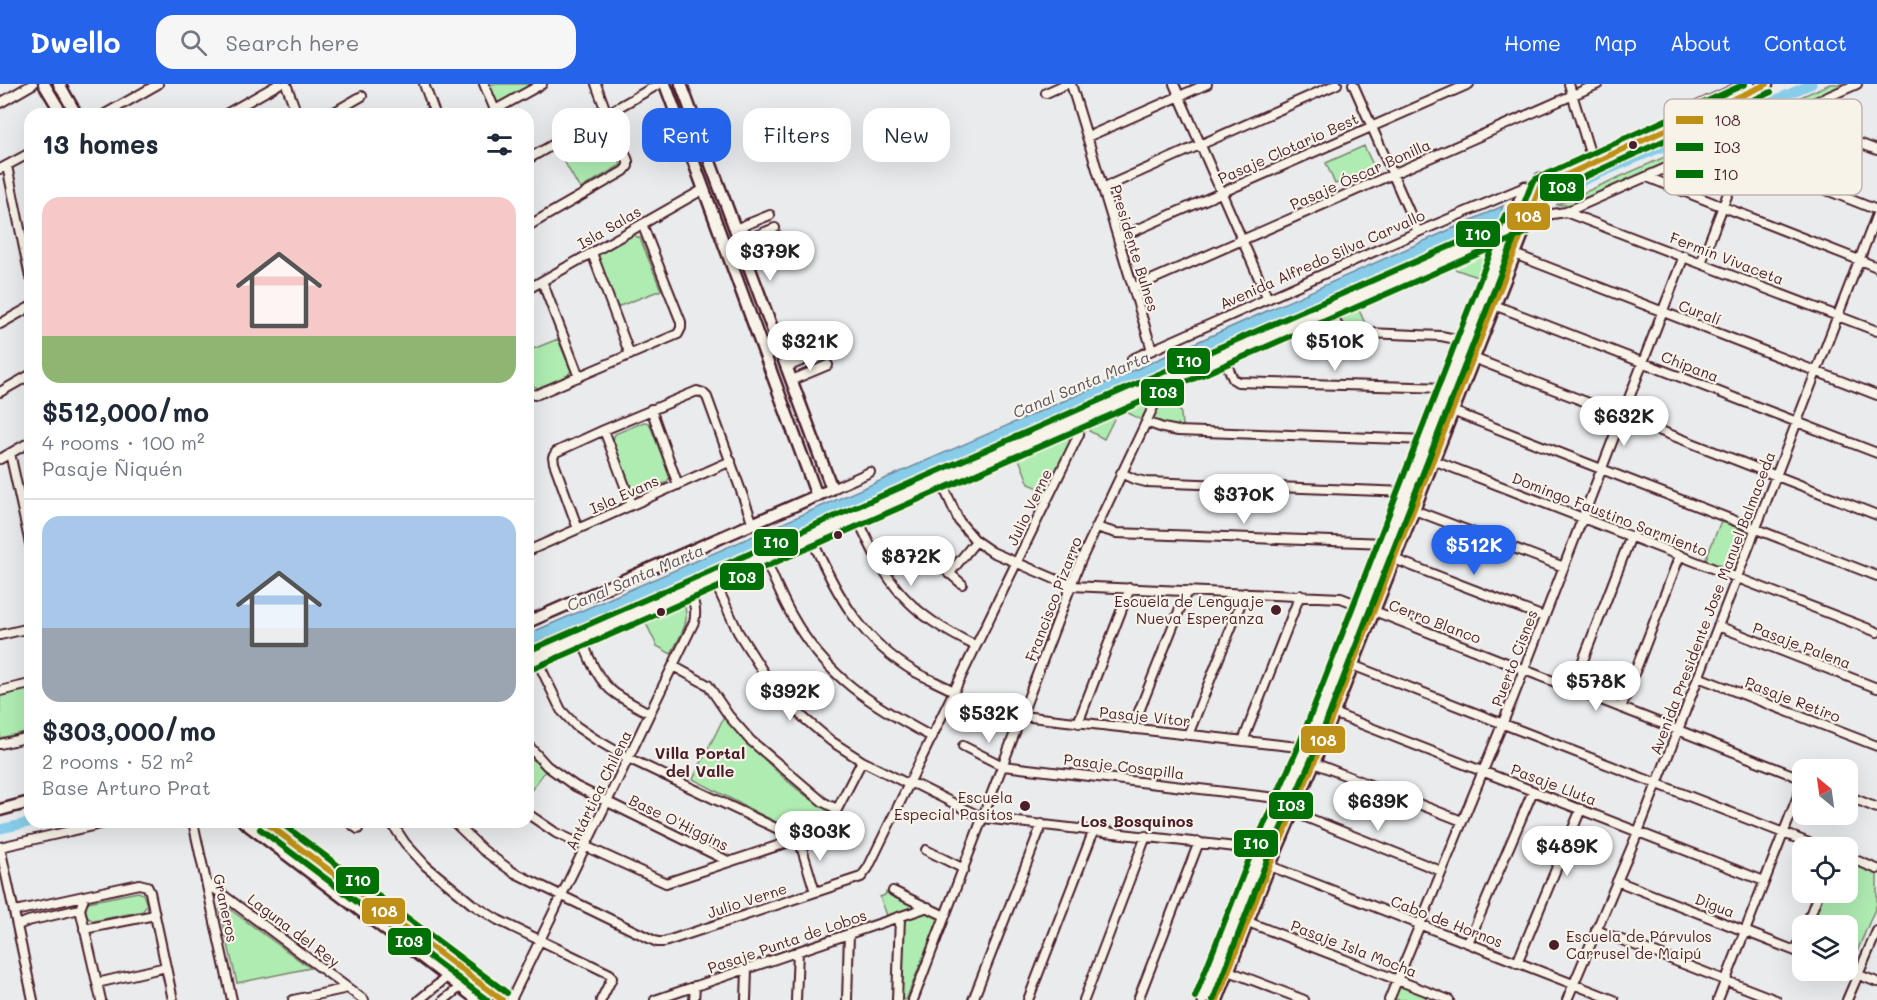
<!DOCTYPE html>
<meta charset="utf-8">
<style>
:root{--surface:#fff;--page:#f6f6f7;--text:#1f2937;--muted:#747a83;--line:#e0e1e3;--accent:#2563eb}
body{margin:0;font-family:Mali,sans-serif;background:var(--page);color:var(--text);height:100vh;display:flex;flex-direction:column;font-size:22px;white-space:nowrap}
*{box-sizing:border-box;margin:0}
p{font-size:20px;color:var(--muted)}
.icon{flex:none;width:33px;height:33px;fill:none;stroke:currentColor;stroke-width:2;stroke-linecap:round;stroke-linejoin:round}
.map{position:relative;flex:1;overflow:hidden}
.sheet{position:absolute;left:24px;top:24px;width:510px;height:720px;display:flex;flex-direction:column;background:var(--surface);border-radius:18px;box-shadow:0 6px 24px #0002}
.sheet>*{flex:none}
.hud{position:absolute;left:552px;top:24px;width:570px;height:54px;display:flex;gap:12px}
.needle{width:39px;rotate:331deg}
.tools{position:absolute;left:1792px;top:675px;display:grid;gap:12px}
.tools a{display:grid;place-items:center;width:66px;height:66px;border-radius:12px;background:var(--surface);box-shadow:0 6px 24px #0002;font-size:30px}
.price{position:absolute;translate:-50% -51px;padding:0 14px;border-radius:21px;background:#fff;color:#222;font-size:20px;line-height:39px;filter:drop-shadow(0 2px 3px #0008)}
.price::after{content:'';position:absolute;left:50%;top:36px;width:18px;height:14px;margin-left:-9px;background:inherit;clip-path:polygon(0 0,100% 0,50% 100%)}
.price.selected{background:var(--accent);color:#fff}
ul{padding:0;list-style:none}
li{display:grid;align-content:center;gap:12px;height:318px;padding:0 18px}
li+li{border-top:2px solid var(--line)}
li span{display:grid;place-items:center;height:186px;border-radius:18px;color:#555}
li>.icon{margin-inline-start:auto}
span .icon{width:108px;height:108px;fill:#fffc;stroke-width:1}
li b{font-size:26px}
h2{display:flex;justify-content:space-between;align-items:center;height:72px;padding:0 18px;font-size:26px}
.tag{padding:0 21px;border-radius:18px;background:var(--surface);box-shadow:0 6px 24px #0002;font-size:21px;line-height:54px}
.tag.selected{background:var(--accent);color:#fff}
header{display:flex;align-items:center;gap:36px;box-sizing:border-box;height:84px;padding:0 30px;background:var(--accent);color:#fff}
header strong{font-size:28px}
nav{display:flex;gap:33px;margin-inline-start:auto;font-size:21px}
.search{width:420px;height:54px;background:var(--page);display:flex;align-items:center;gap:15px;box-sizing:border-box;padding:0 21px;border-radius:18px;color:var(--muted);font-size:22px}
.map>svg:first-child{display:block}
.green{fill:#afecb2;stroke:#7c866e;stroke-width:1.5}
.water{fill:#87cce8;stroke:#6f879c;stroke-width:1.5}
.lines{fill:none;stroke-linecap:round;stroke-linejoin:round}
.canal{stroke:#87cce8;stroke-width:9}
.street-casing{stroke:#4a1f2b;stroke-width:12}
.secondary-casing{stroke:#4a1f2b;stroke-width:15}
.street{stroke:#f7f3e8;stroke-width:8}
.secondary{stroke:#f7f3e8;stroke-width:10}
.bus-1-casing{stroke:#f7f3e8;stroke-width:10}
.bus-2-casing{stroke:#f7f3e8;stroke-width:10}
.bus-3-casing{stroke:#f7f3e8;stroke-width:10}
.bus-1{stroke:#be9018;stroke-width:6}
.bus-2{stroke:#007106;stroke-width:6}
.bus-3{stroke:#007106;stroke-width:6}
.bus-dot{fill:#4a1f2b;stroke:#f7f3e8;stroke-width:2}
.labels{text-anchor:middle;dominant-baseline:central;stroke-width:4.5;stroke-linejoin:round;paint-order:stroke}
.street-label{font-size:15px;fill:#4a1f2b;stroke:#f7f3e8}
.poi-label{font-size:15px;fill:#4a1f2b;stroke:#f7f3e8;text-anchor:end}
.water-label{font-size:16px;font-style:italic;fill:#5c5364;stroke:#f7f3e8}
.neighbourhood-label{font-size:16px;font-weight:bold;fill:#4a1f2b;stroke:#f7f3e8}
.key{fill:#f7f3e8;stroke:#c3b3af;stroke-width:1.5}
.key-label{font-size:16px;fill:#4a1f2b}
.line-badge{stroke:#f7f3e8;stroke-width:2}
.badge-label{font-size:16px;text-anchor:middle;font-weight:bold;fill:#fff}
</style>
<header>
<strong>Dwello</strong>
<div class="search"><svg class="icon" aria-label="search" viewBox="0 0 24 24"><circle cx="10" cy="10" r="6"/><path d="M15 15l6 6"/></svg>Search here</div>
<nav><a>Home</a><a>Map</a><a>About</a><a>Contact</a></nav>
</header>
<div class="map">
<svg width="1877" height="916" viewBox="0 0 1877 916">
<rect width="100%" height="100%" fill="#e9ebec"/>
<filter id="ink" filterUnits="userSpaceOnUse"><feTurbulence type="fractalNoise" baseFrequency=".0167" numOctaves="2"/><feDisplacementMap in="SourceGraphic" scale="12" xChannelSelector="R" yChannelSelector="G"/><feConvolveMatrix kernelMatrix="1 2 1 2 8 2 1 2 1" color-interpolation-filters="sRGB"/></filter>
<g filter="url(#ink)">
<!-- green -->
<path class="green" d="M488 0H534L496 21Z
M1830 0H1852L1577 120 1556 121Z
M606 40 621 81 580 105 559 68Z
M1364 62 1374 83 1335 100 1326 79Z
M633 151 640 154 661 206 617 223 598 176 599 170Z
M1493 165 1492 171 1483 195 1449 183Z
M1359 226 1372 255 1340 254 1333 238Z
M558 255 571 287 567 292 538 304 533 302 528 289V267Z
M1171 306 1181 330 1182 342 1168 341 1153 335 1164 309Z
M1148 314 1151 317 1141 336 1123 326Z
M1116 331 1104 355 1089 347 1092 340Z
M644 338 649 339 670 393 667 398 638 411 633 409 613 356 615 350Z
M1068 352 1070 358 1048 408 1029 400 1019 375Z
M1721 437 1748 448 1731 487 1705 477Z
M683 517C692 538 680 551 671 570L657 562 644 535Z
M30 604V647L0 654V611Z
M724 633C752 663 795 711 833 728L825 741 802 752 693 695Z
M528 671 545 687 528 711Z
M1848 776 1877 789V820L1851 882 1848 881V842H1808L1821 809 1848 808Z
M138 808 143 810 147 821 143 827 94 837 88 834 85 823 88 818Z
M886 808 916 823 915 825 888 834 880 813 885 811Z
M224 821 310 884 237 899 220 826Z
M925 829 939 833 906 916H900L904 835Z
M1397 901 1426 912 1425 916H1391Z"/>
<!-- water -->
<path class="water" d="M1503 122 1496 138 1119 306 528 562V550L1114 295Z"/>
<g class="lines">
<!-- canal -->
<path class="canal" d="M1488 137 1812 0
M0 745 32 738"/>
<!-- street casing -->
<g class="street-casing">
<path id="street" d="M286 0 297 30
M424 0 435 30
M484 0 495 26 542 0
M1071 0 1152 266
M1174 0 1268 215
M1353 0 1418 148
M1569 0 1593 79
M1046 9 1066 0
M0 19 33 0
M105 30 158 0
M226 30 279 0
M331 30 362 12
M1786 31 1877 66
M1087 53 1207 0
M1715 62 1877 126
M528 75 659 0
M7 82 30 193
M0 85 30 69
M1647 93 1877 183
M1103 104 1337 0
M1568 129 1877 247
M1527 139 1552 130 1566 128 1857 0
M528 142 624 87 628 82V77L612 35 607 30 596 0
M735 145 770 131
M1118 154 1469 0
M740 158 775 144
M592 169 630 271
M1514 170 1877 311
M1701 179 1742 73
M542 197 579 293
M1133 204 1598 0
M528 205 704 105
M1494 221 1877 369
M1329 225 1339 244 1343 248 1441 252 1466 257
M0 240 30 223
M1223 271 1233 295 1238 298 1448 304
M1473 274 1877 431
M1132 275 1418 148 1525 103
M787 283 823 268
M792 296 828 281
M0 308 30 291
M528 308 534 311 538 310 678 250 681 244V238L642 140
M651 325 678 401
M1452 327 1877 492
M1146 338 1163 344 1178 347 1428 356
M604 346 632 421
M10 369 30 460
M0 375 30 358
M1433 376 1877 548
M1121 389 1134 395 1146 398 1407 408
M940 395 959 437 976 457 992 468 1071 502 1341 514 1803 695
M832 405 870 388
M1414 426 1564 483
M857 433C888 503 907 528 976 562
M1096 443 1116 449 1387 459
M578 445 554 379 553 373 556 368 604 346 697 307 703 309 707 313 753 440
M811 453C836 510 861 557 917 589 929 595 942 601 954 607
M924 461 940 481 962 500
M528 467 731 377
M765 474C773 493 781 513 792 532 826 593 872 621 932 653
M1394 475 1544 533
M949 490 976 457
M714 496 738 548 765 591 782 612 805 635 831 657 862 677 904 698 917 701 983 734 1262 766
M1718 542 1877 604
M0 551 30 544
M581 554C589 574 598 598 616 610 626 617 638 623 649 629
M536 574 561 626 576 642 595 655 628 674 799 755 815 808
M1352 581 1822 764
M673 582 708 601 729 632 750 656 823 718 837 725
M1698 593 1877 662
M1572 605 1631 452
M0 607 30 600
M983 616 1022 632 1307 664
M1621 624 1680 471
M1333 629 1764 797
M1078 639 1130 504
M1132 645 1187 507
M1188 651 1245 509
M1243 657 1300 511
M0 660 30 653
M528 661 547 682 575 702 730 778
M963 662 1003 682 1285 715
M1314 679 1462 737
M1848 712 1877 724
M1293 728 1441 787
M528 730 556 749 666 799 822 747 828 743 862 677
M193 738 232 916
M349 738 358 745
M391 738 405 759 426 782 472 820 498 836 610 890 612 894 601 916
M454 738 483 766 513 788 657 858H664L861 793 868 784 1079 350 1080 336
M0 763 33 916
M0 763 110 738
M926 766 964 785
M1848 773 1877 785
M1270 782 1614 916
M1617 797 1803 870
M207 799 364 916
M893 807 945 832
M85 812 80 825 101 916
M15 827 139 800 147 802 150 808 173 916
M1248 838 1449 916
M18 841 28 837 80 825
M1806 842 1819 808
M84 845 155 831
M1596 846 1776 916
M1468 859 1533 707
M1796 867 1803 848
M1517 879 1581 725
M1846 886 1877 898
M1229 887 1304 916
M97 899 166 883
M293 916 348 904
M419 916 447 893
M444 916 460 903
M511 916 694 538C697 526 694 518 689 507
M655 916 928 823
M694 916 695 902
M746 916 747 885
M796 916 798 867
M847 916 849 850
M897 916 900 833
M913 916 1080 478 1166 296
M973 916 1042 740
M1028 916 1094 746
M1084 916 1146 752
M1138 916 1199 758
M1389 916 1513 614 1684 172
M1567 916 1638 748 1678 646 1877 130
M1718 916 1803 699
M1847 916 1877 847"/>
</g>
<!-- secondary casing -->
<g class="secondary-casing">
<path id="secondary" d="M44 0 62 30
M59 0 76 30
M665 0 817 412
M1694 25 1749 0
M1535 103H1540L1767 0
M528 538 832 405 681 0
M528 577 1526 139
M0 726 30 718
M244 738 478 916
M265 738 502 916
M1203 916 1259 773 1307 664 1448 304 1525 103
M1217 916 1267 788 1314 679 1530 132 1540 103V95"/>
</g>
<!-- street -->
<use href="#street" class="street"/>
<!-- secondary -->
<use href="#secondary" class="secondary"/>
<!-- bus-1 casing -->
<g class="bus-1-casing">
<path id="bus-1" d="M265 738 502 916
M1217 916 1267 788 1314 679 1540 103 1767 0"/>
</g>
<!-- bus-2 casing -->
<g class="bus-2-casing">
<path id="bus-2" d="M532 585 1530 147 1534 143 1547 110 1771 8
M260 745 487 916
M1213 916 1267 776 1315 667 1521 137"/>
</g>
<!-- bus-3 casing -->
<g class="bus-3-casing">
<path id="bus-3" d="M528 567 1519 132 1532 99 1536 95 1745 0
M280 738 507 909
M1195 913 1251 770 1299 661 1505 131"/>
</g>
<!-- bus-1 -->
<use href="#bus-1" class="bus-1"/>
<!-- bus-2 -->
<use href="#bus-2" class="bus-2"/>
<!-- bus-3 -->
<use href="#bus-3" class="bus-3"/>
</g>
</g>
<!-- markers -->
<g class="bus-dot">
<circle cx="1633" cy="61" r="5"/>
<circle cx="838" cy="451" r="5"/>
<circle cx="1276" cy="526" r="6"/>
<circle cx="661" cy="528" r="5"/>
<circle cx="1025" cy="722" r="6"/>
<circle cx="1554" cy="861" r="6"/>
</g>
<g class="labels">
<!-- street labels -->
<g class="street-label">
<text transform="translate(1288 64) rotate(-24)">Pasaje Clotario Best</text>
<text transform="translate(1360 90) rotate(-24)">Pasaje Óscar Bonilla</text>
<text transform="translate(609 143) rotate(-30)">Isla Salas</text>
<text transform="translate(1135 164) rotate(73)">Presidente Bulnes</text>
<text transform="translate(1727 174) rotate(21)">Fermín Vivaceta</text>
<text transform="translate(1322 175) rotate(-24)">Avenida Alfredo Silva Carvallo</text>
<text transform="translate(1700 228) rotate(21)">Curalí</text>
<text transform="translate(1690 282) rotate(21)">Chipana</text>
<text transform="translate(624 410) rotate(-24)">Isla Evans</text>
<text transform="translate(1029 423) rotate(-64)">Julio Verne</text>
<text transform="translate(1610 430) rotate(21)">Domingo Faustino Sarmiento</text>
<text transform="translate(1053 515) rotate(-69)">Francisco Pizarro</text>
<text transform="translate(1712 519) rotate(-69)">Avenida Presidente Jose Manuel Balmaceda</text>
<text transform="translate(1435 537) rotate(21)">Cerro Blanco</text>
<text transform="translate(1802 561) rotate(21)">Pasaje Palena</text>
<text transform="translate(1514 574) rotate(-69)">Puerto Cisnes</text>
<text transform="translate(1793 615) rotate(21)">Pasaje Retiro</text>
<text transform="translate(1145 632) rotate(6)">Pasaje Vítor</text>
<text transform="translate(1124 682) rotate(7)">Pasaje Cosapilla</text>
<text transform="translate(1554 700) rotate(21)">Pasaje Lluta</text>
<text transform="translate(598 706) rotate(-64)">Antártica Chilena</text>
<text transform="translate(679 738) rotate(26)">Base O'Higgins</text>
<text transform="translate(747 816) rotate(-18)">Julio Verne</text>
<text transform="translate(1715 821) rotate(21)">Digua</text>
<text transform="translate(226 824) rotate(78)">Graneros</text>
<text transform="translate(1447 837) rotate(21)">Cabo de Hornos</text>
<text transform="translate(294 846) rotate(37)">Laguna del Rey</text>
<text transform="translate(787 857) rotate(-19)">Pasaje Punta de Lobos</text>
<text transform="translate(1354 864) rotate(21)">Pasaje Isla Mocha</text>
</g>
<!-- poi labels -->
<g class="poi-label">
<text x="1264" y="517">Escuela de Lenguaje<tspan x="1264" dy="17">Nueva Esperanza</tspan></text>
<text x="1013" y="713">Escuela<tspan x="1013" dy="17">Especial Pasitos</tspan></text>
<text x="1566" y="852" text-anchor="start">Escuela de Párvulos<tspan x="1566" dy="17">Carrusel de Maipú</tspan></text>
</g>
<!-- water labels -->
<g class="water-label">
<text transform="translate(1081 300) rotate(-23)">Canal Santa Marta</text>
<text transform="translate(635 493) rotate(-23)">Canal Santa Marta</text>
</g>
<!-- neighbourhood labels -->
<g class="neighbourhood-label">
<text x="700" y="668">Villa Portal<tspan x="700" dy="18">del Valle</tspan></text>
<text x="1137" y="736">Los Bosquinos</text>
</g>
</g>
<!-- legend -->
<rect x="1664" y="15" width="198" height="96" rx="9" class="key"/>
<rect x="1676" y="32" width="27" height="8" fill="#be9018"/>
<rect x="1676" y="59" width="27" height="8" fill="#007106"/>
<rect x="1676" y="86" width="27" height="8" fill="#007106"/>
<g class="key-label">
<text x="1714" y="42">108</text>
<text x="1714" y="69">I03</text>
<text x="1714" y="96">I10</text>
</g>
<g class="line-badge">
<rect x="1539" y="89" width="46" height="29" rx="6" fill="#007106"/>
<rect x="1506" y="118" width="45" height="29" rx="6" fill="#be9018"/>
<rect x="1455" y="136" width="46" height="28" rx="6" fill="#007106"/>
<rect x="1166" y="263" width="45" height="28" rx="6" fill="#007106"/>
<rect x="1140" y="294" width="45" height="29" rx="6" fill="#007106"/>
<rect x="753" y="444" width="46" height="29" rx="6" fill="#007106"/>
<rect x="719" y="478" width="46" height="29" rx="6" fill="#007106"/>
<rect x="1300" y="641" width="46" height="29" rx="6" fill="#be9018"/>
<rect x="1268" y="707" width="46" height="29" rx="6" fill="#007106"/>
<rect x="1233" y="745" width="46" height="29" rx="6" fill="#007106"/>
<rect x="335" y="782" width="45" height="29" rx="6" fill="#007106"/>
<rect x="361" y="813" width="45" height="28" rx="6" fill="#be9018"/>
<rect x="387" y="843" width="45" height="29" rx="6" fill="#007106"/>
</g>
<g class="badge-label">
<text x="1562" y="109">I03</text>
<text x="1528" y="138">108</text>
<text x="1478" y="156">I10</text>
<text x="1189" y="283">I10</text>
<text x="1163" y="314">I03</text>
<text x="776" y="464">I10</text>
<text x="742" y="499">I03</text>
<text x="1323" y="662">108</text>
<text x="1291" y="727">I03</text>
<text x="1256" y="765">I10</text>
<text x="358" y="802">I10</text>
<text x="384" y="833">108</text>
<text x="409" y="863">I03</text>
</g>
</svg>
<div class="tools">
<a><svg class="needle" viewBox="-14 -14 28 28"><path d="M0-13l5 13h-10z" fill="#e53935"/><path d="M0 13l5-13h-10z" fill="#747a83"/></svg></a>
<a><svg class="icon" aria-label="locate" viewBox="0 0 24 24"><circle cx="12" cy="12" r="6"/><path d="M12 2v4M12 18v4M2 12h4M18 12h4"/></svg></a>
<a><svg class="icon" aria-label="layers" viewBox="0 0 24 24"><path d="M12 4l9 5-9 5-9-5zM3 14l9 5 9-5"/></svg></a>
</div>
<b class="price" style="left:770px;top:198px">$379K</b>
<b class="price" style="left:810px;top:288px">$321K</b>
<b class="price" style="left:1335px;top:288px">$510K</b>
<b class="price" style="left:1624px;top:363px">$632K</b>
<b class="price" style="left:1244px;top:441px">$370K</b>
<b class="price selected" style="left:1474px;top:492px">$512K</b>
<b class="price" style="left:911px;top:503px">$872K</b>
<b class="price" style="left:1596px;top:628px">$578K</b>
<b class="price" style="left:790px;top:638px">$392K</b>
<b class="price" style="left:989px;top:660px">$532K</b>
<b class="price" style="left:1378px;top:748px">$639K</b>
<b class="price" style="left:820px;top:778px">$303K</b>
<b class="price" style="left:1567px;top:793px">$489K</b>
<div class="hud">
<a class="tag">Buy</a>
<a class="tag selected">Rent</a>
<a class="tag">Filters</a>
<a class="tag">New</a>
</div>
<section class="sheet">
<h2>13 homes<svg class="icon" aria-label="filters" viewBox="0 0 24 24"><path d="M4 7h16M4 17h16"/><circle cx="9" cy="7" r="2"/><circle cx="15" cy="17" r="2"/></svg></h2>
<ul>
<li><span style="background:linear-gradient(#f6c9c9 75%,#8fb573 0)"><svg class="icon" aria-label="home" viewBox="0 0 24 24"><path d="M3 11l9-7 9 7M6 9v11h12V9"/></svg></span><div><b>$512,000/mo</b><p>4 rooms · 100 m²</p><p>Pasaje Ñiquén</p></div></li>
<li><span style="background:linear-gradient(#a9c7e8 60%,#9aa5b1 0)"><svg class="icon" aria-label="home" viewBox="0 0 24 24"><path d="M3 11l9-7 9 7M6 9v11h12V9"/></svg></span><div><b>$303,000/mo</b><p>2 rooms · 52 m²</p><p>Base Arturo Prat</p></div></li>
</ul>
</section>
</div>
